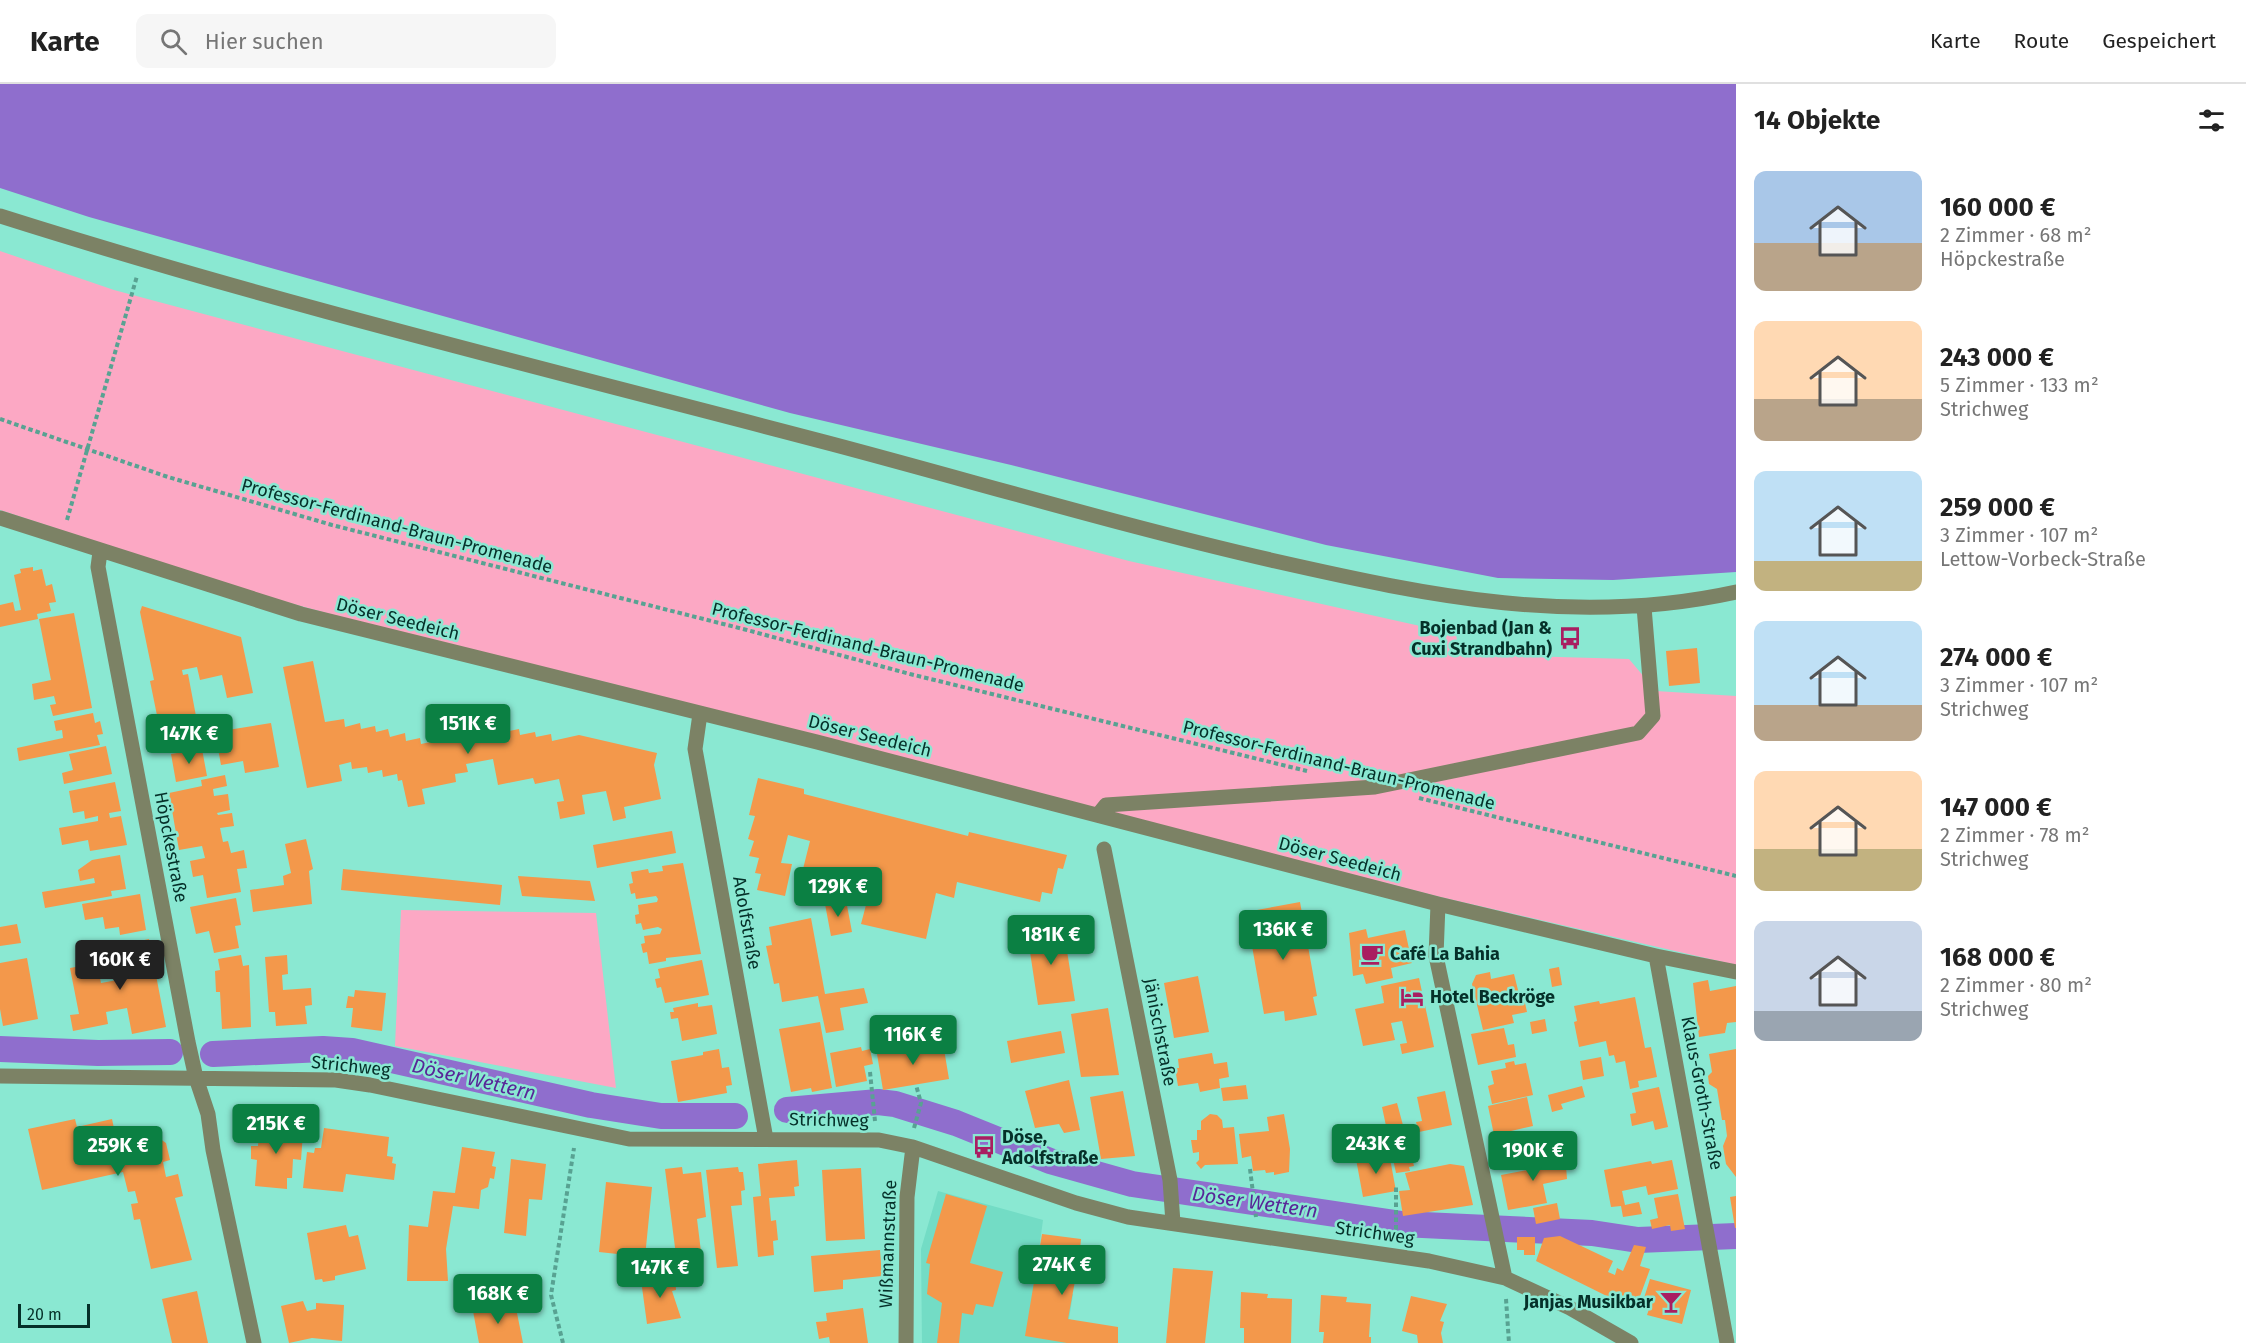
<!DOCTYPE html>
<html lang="de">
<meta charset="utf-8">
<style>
:root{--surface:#fff;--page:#f6f6f6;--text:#222;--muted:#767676;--line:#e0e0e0;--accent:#0b8043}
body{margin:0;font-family:"Fira Sans",sans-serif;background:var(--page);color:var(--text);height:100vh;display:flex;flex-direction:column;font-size:22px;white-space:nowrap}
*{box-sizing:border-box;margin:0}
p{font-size:20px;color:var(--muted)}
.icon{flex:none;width:33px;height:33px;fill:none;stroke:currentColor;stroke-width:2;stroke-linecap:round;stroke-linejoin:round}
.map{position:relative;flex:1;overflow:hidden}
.side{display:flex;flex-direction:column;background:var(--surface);width:510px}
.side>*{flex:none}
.scale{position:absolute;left:18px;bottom:15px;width:72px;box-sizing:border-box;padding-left:6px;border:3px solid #053029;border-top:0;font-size:16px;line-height:21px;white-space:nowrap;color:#053029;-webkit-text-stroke:4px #8ae8d2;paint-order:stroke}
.price{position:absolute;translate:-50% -51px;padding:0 14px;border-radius:6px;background:var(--accent);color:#fff;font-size:20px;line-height:39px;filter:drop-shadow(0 2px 3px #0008)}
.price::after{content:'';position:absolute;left:50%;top:36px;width:18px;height:14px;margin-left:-9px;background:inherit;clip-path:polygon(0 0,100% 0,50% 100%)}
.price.current{background:#222;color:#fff}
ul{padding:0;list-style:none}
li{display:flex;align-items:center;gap:18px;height:150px;padding:0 18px}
li span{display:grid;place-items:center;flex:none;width:168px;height:120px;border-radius:12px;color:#555}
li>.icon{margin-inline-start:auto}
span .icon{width:72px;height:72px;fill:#fffc;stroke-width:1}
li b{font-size:26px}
h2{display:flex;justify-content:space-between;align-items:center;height:72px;padding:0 18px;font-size:26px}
header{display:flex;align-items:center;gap:36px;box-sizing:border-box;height:84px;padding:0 30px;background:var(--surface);border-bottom:2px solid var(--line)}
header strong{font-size:28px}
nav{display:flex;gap:33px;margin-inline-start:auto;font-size:21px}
.search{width:420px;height:54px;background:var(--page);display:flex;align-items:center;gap:15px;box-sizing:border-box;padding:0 21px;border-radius:12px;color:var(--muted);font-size:22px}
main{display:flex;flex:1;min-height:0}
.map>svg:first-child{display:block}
.built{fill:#73dcc5}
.green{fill:#fca8c4}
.water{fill:#8f6ecd}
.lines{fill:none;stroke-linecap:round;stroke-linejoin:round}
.canal{stroke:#8f6ecd;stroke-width:26}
.building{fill:#f3984b}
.path{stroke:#58a292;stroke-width:4;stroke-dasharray:4.5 3;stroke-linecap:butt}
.minor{stroke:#7c8265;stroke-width:15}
.labels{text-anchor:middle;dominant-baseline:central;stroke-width:5;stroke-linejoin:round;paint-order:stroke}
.street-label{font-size:18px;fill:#053029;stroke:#8ae8d2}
.poi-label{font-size:18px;font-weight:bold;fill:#053029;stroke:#8ae8d2;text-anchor:start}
.water-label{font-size:20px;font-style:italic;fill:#582698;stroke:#8ae8d2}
</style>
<header>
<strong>Karte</strong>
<div class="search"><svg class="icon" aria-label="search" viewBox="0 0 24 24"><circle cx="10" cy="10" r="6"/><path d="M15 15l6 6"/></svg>Hier suchen</div>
<nav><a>Karte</a><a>Route</a><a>Gespeichert</a></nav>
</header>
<main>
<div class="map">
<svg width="1736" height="1259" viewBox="0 0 1736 1259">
<rect width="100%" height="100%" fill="#8ae8d2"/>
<!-- built -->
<path class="built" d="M938 1107 1043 1136 1034 1204 1073 1210 1069 1235 1118 1259H922L921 1165Z"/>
<!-- green -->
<path class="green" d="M0 167 114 206 1129 477 1456 550 1459 570 1629 575 1656 607 1736 612V881L1440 813 605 598 396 548 253 509 0 426Z
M401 826 596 829 616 1004 395 962Z"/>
<!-- water -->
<path class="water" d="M0 0H1736V488L1613 496 1498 494 1326 461 1011 381 790 329 89 133 0 104Z"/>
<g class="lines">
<!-- canal -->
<path class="canal" d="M0 965 98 969 170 968
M213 970 323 965 352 967 591 1021 661 1032H735
M787 1026 878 1018 895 1020 956 1039 1050 1077 1132 1100 1402 1140 1592 1149 1638 1156 1736 1152"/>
</g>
<!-- building -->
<path class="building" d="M33 483V487L42 485 46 502 52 500 56 518 49 519 51 527 37 530 38 535 0 543V521L13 518 15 527 21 526 14 491 21 489 20 485Z
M142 522 241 553 253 609 227 614 222 591 200 596 197 583 182 586 183 591 188 590 196 632 206 630 210 646 162 656 150 597 154 596 140 528Z
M74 529 92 624 53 632 50 621 56 620 54 612 34 616 32 600 51 596 39 535Z
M1697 564 1700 599 1669 602 1666 567Z
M313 577 325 638 344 635 345 643 360 639 361 645 375 642 376 648 388 645 390 653 405 649 406 657 420 654 421 660 445 655 443 647 455 645 454 638 484 632 488 651 519 645 520 651 535 648 536 653 551 650 552 657 579 651 657 669 654 681 661 715 624 723 626 734 613 737 606 707 582 711 585 730 560 735 557 718 564 717 559 695 535 700 533 694 498 701 493 675 466 680 468 688 455 690 456 698 422 705 425 720 408 723 402 696 398 697 397 690 383 693 382 686 368 689 367 683 352 685 351 678 339 681 342 697 307 704 283 583Z
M93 629 95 639 100 637 103 650 97 651 100 661 19 677 17 664 63 654 62 646 56 647 54 637Z
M271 639 279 683 245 689 243 677 221 681 215 648Z
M106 662 112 690 64 700 62 689 73 686 69 670Z
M202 665 207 692 176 698 171 670Z
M225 691 227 702 213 705 214 712 228 710 230 726 217 729 218 731 232 729 234 742 220 744 223 758 228 757 231 769 244 766 247 784 237 785 241 808 207 814 203 791 193 793 190 777 205 774 202 762 179 766 169 709 202 702 201 696Z
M758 694 804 705V710L968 752 969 748 1067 771 1063 785 1058 784 1052 810 1042 808 1040 818 957 798 954 814 936 809 926 855 861 840 872 798 843 791 842 795 803 785 810 757 788 751 781 779 792 780 785 812 757 806 761 790 755 789 759 774 749 772 754 757 748 755 755 732 749 731Z
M115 698 121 727 109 729 110 734 121 732 127 761 90 767 88 756 62 761 59 744 98 737V732L85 735 84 727 73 729 69 707Z
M672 747 676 769 597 784 593 761Z
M306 755 313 785 309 787 312 820 253 828 250 806 284 801 283 792 291 789 285 760Z
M120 771 126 805 111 807 112 812 45 824 42 808 95 799 94 794 80 797 78 786 92 776Z
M683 779 701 870 666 874V877L649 880 647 868 643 869 641 860 645 859 644 852 660 850 662 845 658 843 643 846 641 839 636 840 635 831 639 830 638 821 657 818 658 815 656 812 636 815 635 809 631 810 629 800 633 799 631 788 648 785 649 789 663 787 662 782Z
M343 785 502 801 500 821 341 806Z
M518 792 590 797 595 817 522 812Z
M140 810 146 846 120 851 119 843 105 845 103 833 85 836 82 820Z
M236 814 241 841 235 842 239 864 214 869 209 847 196 850 190 823Z
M846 816 852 848 831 852 825 820Z
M1300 818 1317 912 1313 913 1317 931 1285 937 1284 927 1264 930 1246 828Z
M811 834 825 910 864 904 868 919 840 924 844 946 826 949 818 912 782 918 779 899 774 900 766 862 772 861 769 843Z
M17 840 21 859 0 862V843Z
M1063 842 1075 917 1038 921 1027 848Z
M1366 845 1368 854 1405 846 1412 879 1391 884 1393 894 1366 900 1363 890 1353 892 1349 849Z
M149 855 166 943 132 950 127 924 106 928 108 940 73 947 70 931 79 930 70 884 97 879 101 899 117 896 111 863Z
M241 871 243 882 249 881 251 943 222 945 220 908H216L215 887 220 886 218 875Z
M287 871 288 890 282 891 283 906 311 904 312 921 305 922 307 940 276 942 275 928H269L265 873Z
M27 874 38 935 3 942 0 925V879Z
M702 876 709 911 665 919 661 903 657 904 655 895 660 894 658 885Z
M1559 883 1562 901 1552 903 1549 885Z
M1490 888 1491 895 1514 890 1519 910H1523L1527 928 1512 931 1514 939 1483 946 1472 900 1476 891Z
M1198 892 1209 948 1174 954 1164 899Z
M1419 894 1434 963 1402 970 1400 960 1407 959 1402 937 1391 939 1395 956 1363 962 1355 925 1384 919 1381 902Z
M1708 896 1710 907 1736 902V938L1727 939 1725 949 1699 953 1693 899Z
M355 906 386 909 382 947 351 943 353 924H346L348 912 354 913Z
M1635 913 1645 964 1651 963 1657 993 1638 997 1639 1003 1630 1005 1625 977 1616 979 1614 971 1609 972 1606 957 1579 963 1574 938 1577 937 1574 922 1599 917 1600 920Z
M698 919V923L712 921 717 950 682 957 678 934 671 935 670 928H674L673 924Z
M1108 924 1119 991 1081 993 1071 930Z
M1545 935 1547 947 1532 950 1530 938Z
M820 938 832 1004 812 1008 811 1004 791 1008 779 945Z
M1504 944 1508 961 1514 960 1516 973 1478 981 1471 950Z
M1061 947 1065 969 1011 979 1007 957Z
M943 959 949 995 883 1006 877 970Z
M861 963 862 967 870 965 873 980 864 982 867 997 836 1003 830 969Z
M719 965 722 984 729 983 732 1001 726 1002 727 1009 678 1018 671 977 703 971V968Z
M1736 965V1093L1726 1080 1723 1062 1727 1052 1725 1036H1722L1717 1005 1709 1000 1708 992 1712 988 1709 970Z
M1212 969 1214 980 1227 978 1229 993 1219 995 1220 1004 1200 1008 1198 999 1178 1002 1175 984H1179L1178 975Z
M1601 973 1604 992 1583 996 1580 977Z
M1514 977 1515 981 1526 979 1533 1011 1492 1020 1488 1002 1494 1000 1491 987 1506 984 1505 979Z
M1069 996 1080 1046 1064 1049 1059 1040 1035 1044 1025 1007Z
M1246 1001 1248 1015 1223 1017 1221 1004Z
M1582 1002 1585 1013 1561 1020 1563 1025 1552 1028 1548 1011Z
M1659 1003 1668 1043 1655 1046 1653 1037 1632 1042 1630 1030 1636 1029 1632 1009Z
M1123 1007 1135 1072 1101 1075 1090 1013Z
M1445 1007 1452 1041 1419 1048 1416 1038 1422 1037 1417 1013Z
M1527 1013 1533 1042 1494 1051 1488 1022Z
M1397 1019 1414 1082 1409 1083 1410 1087 1396 1089 1382 1023Z
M1210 1030 1217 1031 1222 1036 1223 1044 1234 1043 1238 1080 1205 1081 1201 1085 1196 1079 1199 1076V1068L1193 1069 1191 1056H1197V1046H1201V1037Z
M1284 1030 1290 1065 1289 1088 1274 1091V1088L1266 1089 1265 1086 1253 1087 1251 1072 1242 1074 1239 1050 1269 1047 1267 1033Z
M75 1035 77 1043 112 1035 115 1049 138 1044 141 1056 156 1052 166 1059 170 1076 163 1078 166 1093 178 1090 183 1112 175 1114 192 1176 151 1185 140 1135 134 1136 131 1120 138 1119 135 1107 128 1108 123 1088 42 1106 28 1045Z
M260 1037 275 1038V1043L292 1044V1049H303L301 1076 293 1075 292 1094H287V1105L255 1102 257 1076 251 1075V1062H258Z
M324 1044 389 1053 387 1072 393 1073 392 1079 396 1080 394 1096 346 1090 343 1108 303 1104 307 1068 314 1069 315 1064H321Z
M1540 1048 1543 1063 1530 1065 1533 1077 1500 1084 1494 1057Z
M462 1063 495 1068 492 1082 496 1083 494 1095 490 1094 488 1103 481 1106 479 1125 453 1122 446 1165 448 1197H407L409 1141 428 1143 433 1107 455 1109Z
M1389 1069 1396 1107 1363 1113 1356 1075Z
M1565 1069 1567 1095 1543 1100 1547 1119 1508 1126 1501 1091 1538 1084 1536 1075Z
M511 1075 546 1080 542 1116 529 1115 526 1152 504 1149Z
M797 1076 799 1102 794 1103 795 1112 769 1114 771 1137 776 1136 778 1156 773 1157 774 1171 758 1173 753 1113 761 1112 758 1080Z
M1672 1076 1678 1105 1648 1111 1646 1102 1622 1107 1625 1121 1639 1118 1642 1130 1623 1133 1621 1122 1611 1123 1604 1086 1651 1077 1652 1080Z
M1450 1080 1464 1082 1473 1121 1403 1132 1399 1107 1410 1106 1405 1089Z
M682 1083 683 1090 701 1088 706 1133 697 1135 703 1184 678 1187 665 1085Z
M738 1083 739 1088H743L745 1106 741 1107 742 1121 731 1122 738 1182 717 1184 706 1086Z
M861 1084 865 1155 826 1157 822 1086Z
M606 1098 652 1103 645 1173 599 1168Z
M946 1110 987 1122 970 1179 1003 1188 993 1223 976 1220 973 1231 962 1229 959 1259H937L942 1219 927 1210 930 1180 926 1179Z
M1678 1110 1685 1145 1671 1147 1670 1141 1652 1145 1650 1136 1658 1134 1654 1114Z
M1736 1112V1144H1735L1730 1113Z
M1557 1119 1560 1135 1536 1140 1533 1124Z
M346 1141 349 1153 358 1151 366 1185 335 1192V1196L323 1198 322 1195 315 1196 307 1149Z
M1042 1150 1081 1155 1079 1177 1089 1179 1085 1198 1075 1197 1068 1235 1118 1243V1259H1067L1025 1252Z
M1560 1152 1613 1177 1608 1188 1615 1191 1617 1184 1623 1187 1634 1161 1646 1163 1640 1182 1650 1185 1635 1226 1536 1177 1544 1154Z
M1517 1153H1535V1171H1524V1166H1517Z
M880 1166 882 1192 843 1196V1205L814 1208 811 1172Z
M1173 1184 1213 1187 1205 1259H1166Z
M675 1191 676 1206 672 1207 681 1234 647 1240 641 1196Z
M1650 1195 1691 1206 1682 1240 1647 1231 1652 1216 1644 1214Z
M197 1207 208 1259H172L162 1215Z
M1241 1208 1268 1210 1267 1214 1292 1215 1291 1259H1244V1244H1240Z
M1321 1211 1347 1213 1346 1218 1371 1220 1369 1253H1371V1259H1323L1324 1248H1319Z
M1411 1212 1447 1220 1440 1237 1444 1238 1441 1249 1443 1259H1418L1417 1251 1402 1247Z
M303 1217 307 1227 316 1225V1219L344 1221 342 1257 312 1254 289 1259 281 1222Z
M515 1219 523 1259H479L473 1227Z
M863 1224 868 1259H830L829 1253 819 1255 816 1238 827 1237 826 1229Z"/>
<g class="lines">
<!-- path -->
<path class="path" d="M0 335 168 393 332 441 747 546 910 590 1307 687
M67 436 137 192
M1419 714 1736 792
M870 988 875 1037
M914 1044 921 1019 916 1001
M1250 1085 1256 1133
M1396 1153V1101
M1506 1215 1509 1259
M563 1259 551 1211 574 1064"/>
<!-- minor -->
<path class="minor" d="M0 132C274 219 554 287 832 360 979 399 1126 443 1275 477 1430 512 1577 543 1736 508
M0 434 301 530 817 658 1438 820 1656 872 1736 888
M100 468 98 483 188 958 196 994 208 1030 213 1066 254 1259
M700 630 695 665 766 1055
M1098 731 1106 721 1375 703 1638 649 1653 632 1644 523
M1104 765 1170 1096 1173 1139
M1438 820 1436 872 1505 1194
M1656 872 1727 1259
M0 992 336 996 370 1001 629 1055 879 1056 913 1063 1076 1119 1128 1133 1429 1177 1505 1194 1570 1224 1631 1259
M906 1259 907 1113 913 1063"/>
</g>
<!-- icons -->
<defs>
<g id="bus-bare" transform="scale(1.8)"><path d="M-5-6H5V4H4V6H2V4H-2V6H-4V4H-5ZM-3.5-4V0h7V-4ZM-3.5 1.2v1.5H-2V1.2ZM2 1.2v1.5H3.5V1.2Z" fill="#a91e61" stroke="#8ae8d2" stroke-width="2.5" paint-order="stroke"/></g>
<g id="cafe-bare" transform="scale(1.8)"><path d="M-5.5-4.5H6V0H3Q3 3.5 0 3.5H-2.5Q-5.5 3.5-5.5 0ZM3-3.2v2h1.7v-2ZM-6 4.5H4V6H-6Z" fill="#a91e61" stroke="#8ae8d2" stroke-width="2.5" paint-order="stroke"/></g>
<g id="hotel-bare" transform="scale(1.8)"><path d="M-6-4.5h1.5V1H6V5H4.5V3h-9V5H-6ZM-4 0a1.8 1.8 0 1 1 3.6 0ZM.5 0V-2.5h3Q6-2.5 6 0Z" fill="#a91e61" stroke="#8ae8d2" stroke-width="2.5" paint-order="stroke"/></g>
<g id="bar-bare" transform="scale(1.8)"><path d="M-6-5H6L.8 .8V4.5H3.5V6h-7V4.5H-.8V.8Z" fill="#a91e61" stroke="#8ae8d2" stroke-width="2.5" paint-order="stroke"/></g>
</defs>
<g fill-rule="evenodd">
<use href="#bus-bare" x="1570" y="554"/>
<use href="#cafe-bare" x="1372" y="870"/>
<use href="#hotel-bare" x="1412" y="913"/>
<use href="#bus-bare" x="984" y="1063"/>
<use href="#bar-bare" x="1671" y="1218"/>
</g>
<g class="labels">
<!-- street labels -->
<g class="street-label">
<text transform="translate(397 442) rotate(15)">Professor-Ferdinand-Braun-Promenade</text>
<text transform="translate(398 535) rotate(14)">Döser Seedeich</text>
<text transform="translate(868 563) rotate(14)">Professor-Ferdinand-Braun-Promenade</text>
<text transform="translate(870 652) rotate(14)">Döser Seedeich</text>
<text transform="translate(1339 681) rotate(14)">Professor-Ferdinand-Braun-Promenade</text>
<text transform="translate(171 763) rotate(79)">Höpckestraße</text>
<text transform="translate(1340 775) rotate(15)">Döser Seedeich</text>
<text transform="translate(747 839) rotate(80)">Adolfstraße</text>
<text transform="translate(1160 948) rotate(79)">Jänischstraße</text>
<text transform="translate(351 982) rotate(6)">Strichweg</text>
<text transform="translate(1702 1009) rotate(79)">Klaus-Groth-Straße</text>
<text transform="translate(829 1036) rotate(1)">Strichweg</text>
<text transform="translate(1375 1149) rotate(8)">Strichweg</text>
<text transform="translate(888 1160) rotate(-88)">Wißmannstraße</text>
</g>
<!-- poi labels -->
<g class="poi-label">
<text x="1552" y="544" text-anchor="end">Bojenbad (Jan &amp;<tspan x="1552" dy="21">Cuxi Strandbahn)</tspan></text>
<text x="1390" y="870">Café La Bahia</text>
<text x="1430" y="913">Hotel Beckröge</text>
<text x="1002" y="1053">Döse,<tspan x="1002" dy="21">Adolfstraße</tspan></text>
<text x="1653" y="1218" text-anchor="end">Janjas Musikbar</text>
</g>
<!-- water labels -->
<g class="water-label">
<text transform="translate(474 995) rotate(13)">Döser Wettern</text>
<text transform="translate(1255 1118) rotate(8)">Döser Wettern</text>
</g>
</g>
</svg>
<div class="scale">20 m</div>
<b class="price" style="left:468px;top:671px">151K €</b>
<b class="price" style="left:189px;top:681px">147K €</b>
<b class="price" style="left:838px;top:834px">129K €</b>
<b class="price" style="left:1283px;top:877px">136K €</b>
<b class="price" style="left:1051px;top:882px">181K €</b>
<b class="price current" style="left:120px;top:907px">160K €</b>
<b class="price" style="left:913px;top:982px">116K €</b>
<b class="price" style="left:276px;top:1071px">215K €</b>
<b class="price" style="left:1376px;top:1091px">243K €</b>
<b class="price" style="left:118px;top:1093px">259K €</b>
<b class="price" style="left:1533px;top:1098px">190K €</b>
<b class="price" style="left:1062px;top:1212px">274K €</b>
<b class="price" style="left:660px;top:1215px">147K €</b>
<b class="price" style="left:498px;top:1241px">168K €</b>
</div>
<section class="side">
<h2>14 Objekte<svg class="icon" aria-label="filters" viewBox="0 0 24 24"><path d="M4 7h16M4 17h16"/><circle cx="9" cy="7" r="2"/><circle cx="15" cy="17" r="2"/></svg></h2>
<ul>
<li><span style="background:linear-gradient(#a9c7e8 60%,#b9a48a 0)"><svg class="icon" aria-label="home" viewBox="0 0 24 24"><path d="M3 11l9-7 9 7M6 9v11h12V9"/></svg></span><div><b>160 000 €</b><p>2 Zimmer · 68 m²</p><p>Höpckestraße</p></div></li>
<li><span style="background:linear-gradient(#ffd9b3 65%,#b9a48a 0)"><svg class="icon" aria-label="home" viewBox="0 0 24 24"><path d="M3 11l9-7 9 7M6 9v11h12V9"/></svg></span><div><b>243 000 €</b><p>5 Zimmer · 133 m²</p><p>Strichweg</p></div></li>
<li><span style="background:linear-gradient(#bfe0f5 75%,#c2b280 0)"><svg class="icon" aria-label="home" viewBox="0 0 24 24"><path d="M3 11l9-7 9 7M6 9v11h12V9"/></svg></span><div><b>259 000 €</b><p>3 Zimmer · 107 m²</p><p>Lettow-Vorbeck-Straße</p></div></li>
<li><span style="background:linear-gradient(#bfe0f5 70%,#b9a48a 0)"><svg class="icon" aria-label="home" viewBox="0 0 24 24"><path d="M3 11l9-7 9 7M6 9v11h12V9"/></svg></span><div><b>274 000 €</b><p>3 Zimmer · 107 m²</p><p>Strichweg</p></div></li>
<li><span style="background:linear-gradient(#ffd9b3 65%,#c2b280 0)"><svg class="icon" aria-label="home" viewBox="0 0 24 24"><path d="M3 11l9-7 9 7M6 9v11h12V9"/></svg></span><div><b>147 000 €</b><p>2 Zimmer · 78 m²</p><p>Strichweg</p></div></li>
<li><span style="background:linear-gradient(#c9d6e8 75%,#9aa5b1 0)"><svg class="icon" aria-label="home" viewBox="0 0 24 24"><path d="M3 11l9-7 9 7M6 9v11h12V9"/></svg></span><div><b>168 000 €</b><p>2 Zimmer · 80 m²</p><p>Strichweg</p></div></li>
</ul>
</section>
</main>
